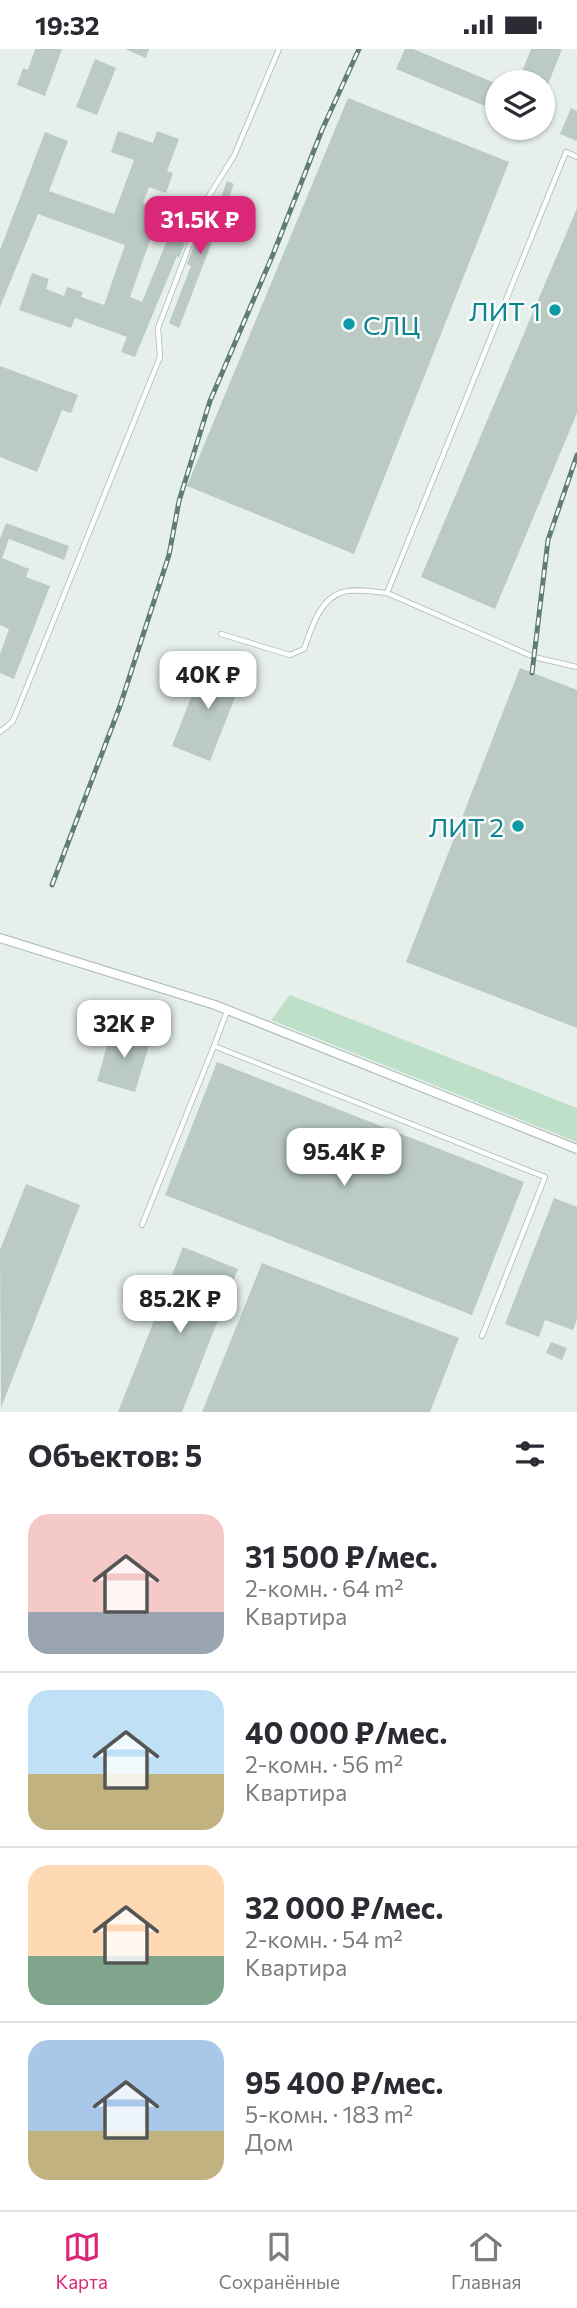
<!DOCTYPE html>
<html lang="ru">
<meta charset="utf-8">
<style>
:root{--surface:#fff;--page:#f2f2f3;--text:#2b2b33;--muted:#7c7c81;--line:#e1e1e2;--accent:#db2777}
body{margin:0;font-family:Commissioner,sans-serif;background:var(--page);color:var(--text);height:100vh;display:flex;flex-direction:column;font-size:26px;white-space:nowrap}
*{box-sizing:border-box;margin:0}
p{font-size:23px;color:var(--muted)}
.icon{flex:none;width:38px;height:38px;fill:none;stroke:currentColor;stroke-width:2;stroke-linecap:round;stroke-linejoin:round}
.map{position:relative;height:1363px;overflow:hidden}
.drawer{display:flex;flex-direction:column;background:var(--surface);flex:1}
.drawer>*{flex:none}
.controls{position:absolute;left:485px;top:21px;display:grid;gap:14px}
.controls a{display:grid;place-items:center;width:70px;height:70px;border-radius:50%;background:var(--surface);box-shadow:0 2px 5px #0004;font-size:35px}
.price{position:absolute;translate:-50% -60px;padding:0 16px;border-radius:14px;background:#fff;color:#222;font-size:23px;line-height:46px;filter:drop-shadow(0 2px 4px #0008)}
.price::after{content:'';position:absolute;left:50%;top:42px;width:21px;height:16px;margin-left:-10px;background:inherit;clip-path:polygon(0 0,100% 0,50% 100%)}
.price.on{background:var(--accent);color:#fff}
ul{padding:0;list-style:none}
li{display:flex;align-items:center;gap:21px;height:175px;padding:0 28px}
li+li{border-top:2px solid var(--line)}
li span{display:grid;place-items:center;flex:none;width:196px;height:140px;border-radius:21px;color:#555}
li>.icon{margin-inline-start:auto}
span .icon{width:84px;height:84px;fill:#fffc;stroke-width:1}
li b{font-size:30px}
h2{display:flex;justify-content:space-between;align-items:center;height:84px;padding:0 28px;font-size:30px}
.status{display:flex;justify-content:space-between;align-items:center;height:49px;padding:0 35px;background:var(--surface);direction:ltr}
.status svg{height:19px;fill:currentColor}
.tab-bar{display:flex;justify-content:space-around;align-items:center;height:98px;border-top:2px solid var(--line);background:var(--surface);font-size:19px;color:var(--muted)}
.tab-bar a{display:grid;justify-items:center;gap:4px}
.tab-bar .on{color:var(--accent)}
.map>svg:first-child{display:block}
.green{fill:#bfe0c8}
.building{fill:#bbcac4}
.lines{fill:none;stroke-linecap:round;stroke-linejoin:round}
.lane-casing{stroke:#a8b8b2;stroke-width:6}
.street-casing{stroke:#a8b8b2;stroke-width:10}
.lane{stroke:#fff;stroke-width:4.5}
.street{stroke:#fff;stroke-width:8}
.rail-casing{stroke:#5f7d75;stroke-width:5}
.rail{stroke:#f7fbf9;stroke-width:2.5;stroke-dasharray:8;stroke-linecap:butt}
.culture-dot{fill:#0f9aa8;stroke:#f7fbf9;stroke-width:2.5}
.labels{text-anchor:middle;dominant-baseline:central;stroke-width:5;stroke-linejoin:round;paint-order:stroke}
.culture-label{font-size:26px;fill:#0d838f;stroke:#f7fbf9;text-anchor:end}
</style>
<div class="status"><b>19:32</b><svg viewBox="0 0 49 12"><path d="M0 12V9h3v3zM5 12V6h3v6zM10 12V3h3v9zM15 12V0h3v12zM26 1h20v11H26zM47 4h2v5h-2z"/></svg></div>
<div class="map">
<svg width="577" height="1363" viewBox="0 0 577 1363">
<rect width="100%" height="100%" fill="#e6efeb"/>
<!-- green -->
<path class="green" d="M290 946 577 1059V1093L271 971Z"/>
<!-- building -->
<path class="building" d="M35 0H62L45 47 17 36 23 19 28 21Z
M125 0H149L146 9Z
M405 0H413L495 34 485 57 396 20Z
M531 0H562L543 48 542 33H518Z
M95 10 116 19 97 66 76 58Z
M348 49 509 113 354 505 187 437Z
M571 59 577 62V92L560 85Z
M118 82 153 94 157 82 179 90 167 122 173 124 166 144 149 138 143 154 161 160 130 248 142 253 169 187 185 194 179 209 177 207 135 308 121 303 127 288 75 269 71 279 19 261 32 224 49 230 46 240 64 247 67 238 83 243 81 248 104 256 125 196 38 165 0 258V201L45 83 68 92 49 142 114 165 134 111 111 103Z
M227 132 234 135 179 279 169 274 191 217 187 215 207 163 214 166Z
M577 159V364L495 560 421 528Z
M0 317 78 346 71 364 62 361 37 423 0 408Z
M6 474 69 497 64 511 9 490 2 509 29 520 26 528 50 537 14 630 0 624V605L9 580 0 576V490Z
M205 613 243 628 210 712 172 697Z
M520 619 577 641V979L406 913Z
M112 979 151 990 135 1043 97 1032Z
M217 1013 524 1133 472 1266 165 1146Z
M26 1135 80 1156 1 1359 0 1201Z
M554 1149 577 1158V1270L573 1281 545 1271 539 1288 505 1275Z
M183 1198 238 1220 182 1363H118Z
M262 1214 459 1289 430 1363H202Z
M551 1293 567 1299 562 1311 546 1304Z"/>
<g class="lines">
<!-- lane casing -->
<g class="lane-casing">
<path id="lane" d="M577 108 566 103 387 544 534 608 577 618
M221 585 290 606 304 600C311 580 320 549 343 543 356 539 374 543 387 544
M0 683 13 672 160 308 158 279 207 150 234 107 279 0
M227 962 214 997 545 1128 482 1287
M142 1176 214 997"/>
</g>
<!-- street casing -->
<g class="street-casing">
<path id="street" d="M0 889 215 956 577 1100"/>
</g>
<!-- lane -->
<use href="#lane" class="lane"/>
<!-- street -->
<use href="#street" class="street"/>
<!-- rail casing -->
<g class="rail-casing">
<path id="rail" d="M532 624 548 491 577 406
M52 836 120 657 169 506 179 452 210 352 274 203 322 81 359 0"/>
</g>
<!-- rail -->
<use href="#rail" class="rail"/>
</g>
<!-- markers -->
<g class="culture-dot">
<circle cx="555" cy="261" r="7"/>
<circle cx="349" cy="275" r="7"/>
<circle cx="518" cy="777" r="7"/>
</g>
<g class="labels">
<!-- culture labels -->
<g class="culture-label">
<text x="541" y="261">ЛИТ 1</text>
<text x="363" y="275" text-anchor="start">СЛЦ</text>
<text x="504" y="777">ЛИТ 2</text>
</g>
</g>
</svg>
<div class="controls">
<a><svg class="icon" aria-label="layers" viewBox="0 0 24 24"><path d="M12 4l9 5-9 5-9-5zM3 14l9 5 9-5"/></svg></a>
</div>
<b class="price on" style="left:200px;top:207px">31.5K ₽</b>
<b class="price" style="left:208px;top:662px">40K ₽</b>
<b class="price" style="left:124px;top:1011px">32K ₽</b>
<b class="price" style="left:344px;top:1139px">95.4K ₽</b>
<b class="price" style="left:180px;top:1286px">85.2K ₽</b>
</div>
<section class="drawer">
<h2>Объектов: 5<svg class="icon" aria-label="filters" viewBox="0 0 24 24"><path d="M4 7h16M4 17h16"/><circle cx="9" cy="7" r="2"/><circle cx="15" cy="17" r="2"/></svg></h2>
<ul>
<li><span style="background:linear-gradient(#f6c9c9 70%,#9aa5b1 0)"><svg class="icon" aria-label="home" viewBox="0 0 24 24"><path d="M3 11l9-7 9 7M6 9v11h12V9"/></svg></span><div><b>31 500 ₽/мес.</b><p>2-комн. · 64 m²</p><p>Квартира</p></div></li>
<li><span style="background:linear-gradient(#bfe0f5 60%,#c2b280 0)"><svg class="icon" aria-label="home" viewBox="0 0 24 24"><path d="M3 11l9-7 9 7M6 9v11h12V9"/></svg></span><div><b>40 000 ₽/мес.</b><p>2-комн. · 56 m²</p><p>Квартира</p></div></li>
<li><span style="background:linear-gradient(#ffd9b3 65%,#7fa58c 0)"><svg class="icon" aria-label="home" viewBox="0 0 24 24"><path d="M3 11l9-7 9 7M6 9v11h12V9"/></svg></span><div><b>32 000 ₽/мес.</b><p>2-комн. · 54 m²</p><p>Квартира</p></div></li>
<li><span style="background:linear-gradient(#a9c7e8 65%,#c2b280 0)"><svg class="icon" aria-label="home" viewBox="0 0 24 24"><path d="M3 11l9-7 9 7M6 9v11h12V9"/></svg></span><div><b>95 400 ₽/мес.</b><p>5-комн. · 183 m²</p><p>Дом</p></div></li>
</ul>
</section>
<nav class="tab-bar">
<a class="on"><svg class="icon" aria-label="map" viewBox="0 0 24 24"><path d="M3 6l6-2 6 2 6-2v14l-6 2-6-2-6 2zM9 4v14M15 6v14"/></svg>Карта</a>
<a><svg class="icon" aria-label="saved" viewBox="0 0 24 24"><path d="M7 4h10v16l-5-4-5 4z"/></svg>Сохранённые</a>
<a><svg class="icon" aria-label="home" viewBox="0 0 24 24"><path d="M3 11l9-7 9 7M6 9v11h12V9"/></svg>Главная</a>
</nav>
